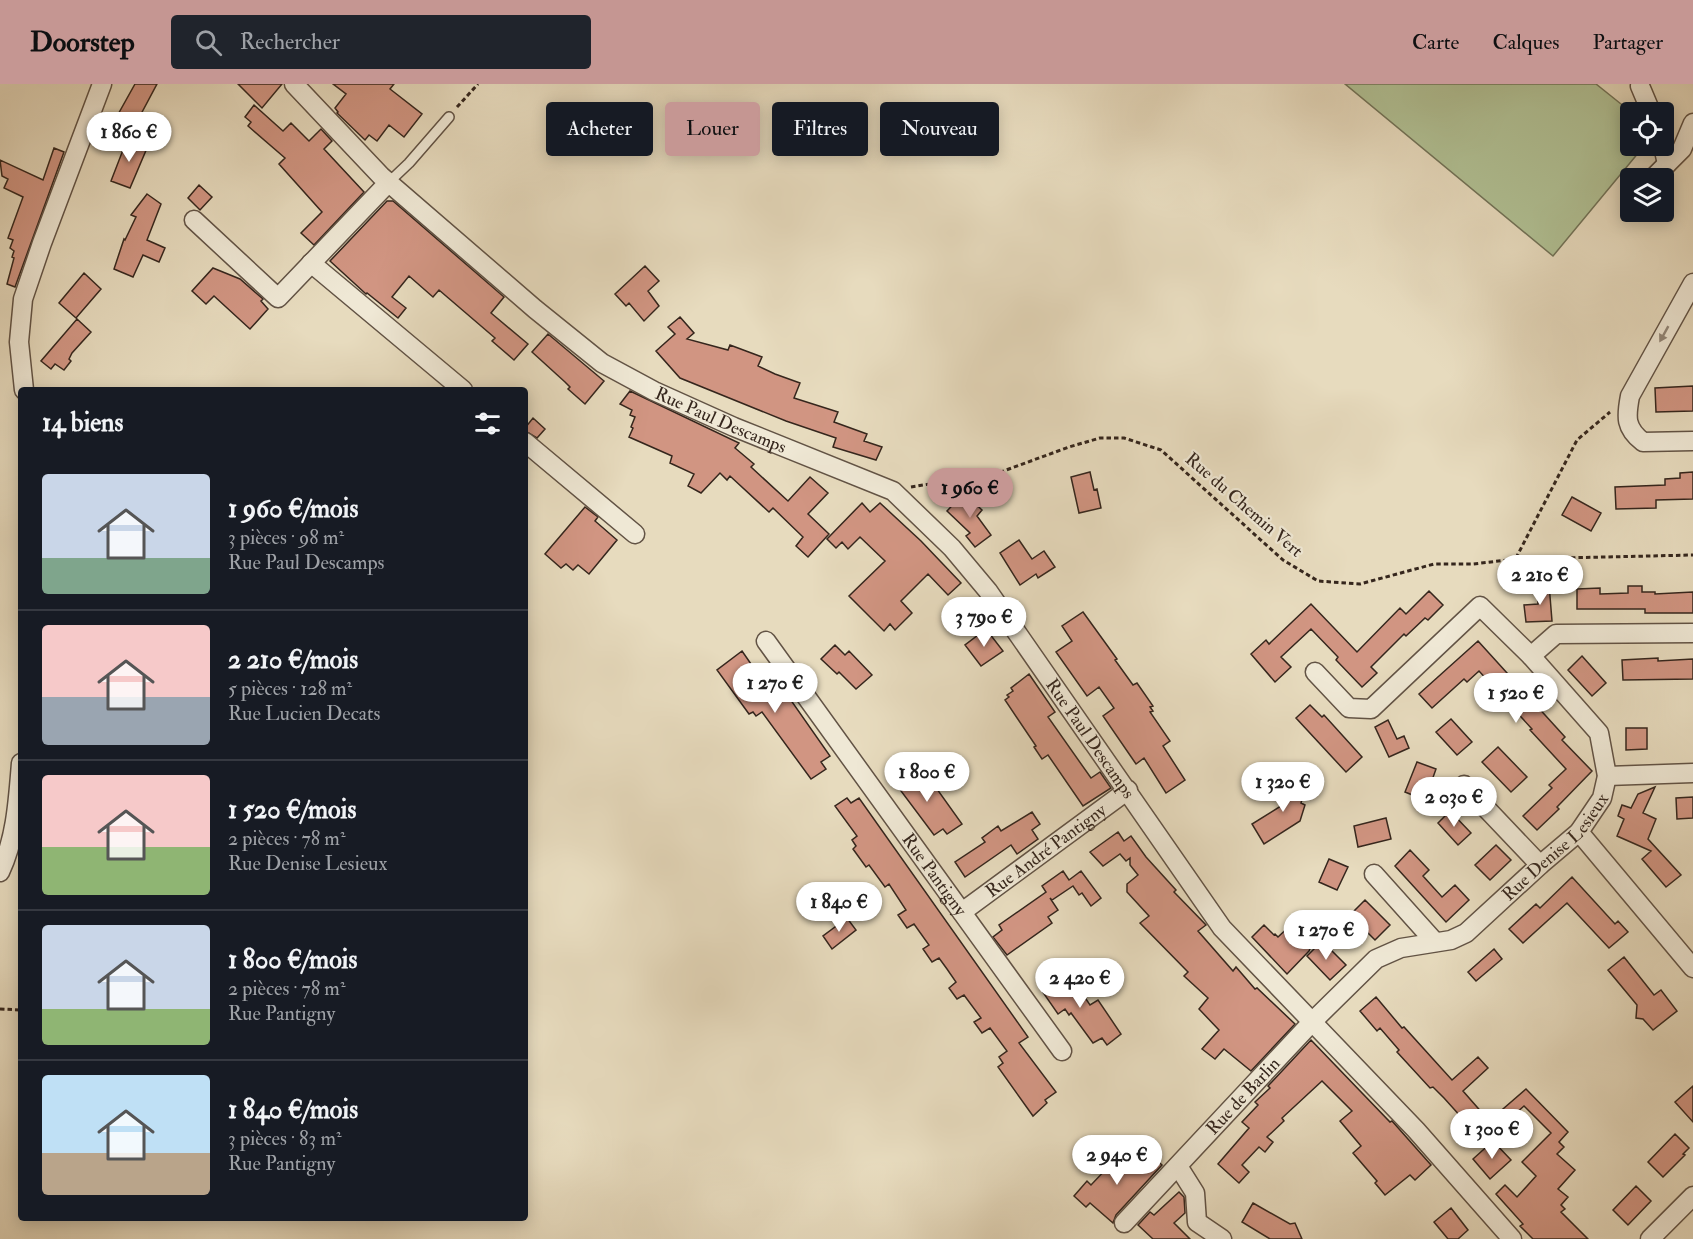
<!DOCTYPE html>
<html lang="fr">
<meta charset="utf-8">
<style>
:root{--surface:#171b24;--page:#20242c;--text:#f1f3f6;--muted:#9ea1a6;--line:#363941;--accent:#c59692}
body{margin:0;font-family:"IM FELL Double Pica",serif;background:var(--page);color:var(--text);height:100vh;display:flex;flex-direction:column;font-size:22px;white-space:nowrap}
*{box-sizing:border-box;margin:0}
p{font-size:20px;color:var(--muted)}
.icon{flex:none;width:33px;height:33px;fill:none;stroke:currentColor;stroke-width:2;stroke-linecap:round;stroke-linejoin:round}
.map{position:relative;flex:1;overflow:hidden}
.sheet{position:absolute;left:18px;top:303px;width:510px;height:834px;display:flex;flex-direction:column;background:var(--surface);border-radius:6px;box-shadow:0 3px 15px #0003}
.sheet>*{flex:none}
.banner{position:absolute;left:546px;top:18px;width:570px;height:54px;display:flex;gap:12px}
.fabs{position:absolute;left:1620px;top:18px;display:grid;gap:12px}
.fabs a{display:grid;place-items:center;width:54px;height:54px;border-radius:6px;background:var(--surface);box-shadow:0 3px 15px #0003;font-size:30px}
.price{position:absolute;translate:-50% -51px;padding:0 14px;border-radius:21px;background:#fff;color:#222;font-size:20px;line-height:39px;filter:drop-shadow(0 2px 3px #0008)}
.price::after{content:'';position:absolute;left:50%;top:36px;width:18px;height:14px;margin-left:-9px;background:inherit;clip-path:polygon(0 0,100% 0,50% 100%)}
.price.on{background:var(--accent);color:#111}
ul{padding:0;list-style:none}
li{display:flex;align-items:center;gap:18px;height:150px;padding:0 24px}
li+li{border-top:2px solid var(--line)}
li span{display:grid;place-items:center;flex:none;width:168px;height:120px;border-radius:6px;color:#555}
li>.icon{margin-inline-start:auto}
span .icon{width:72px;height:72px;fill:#fffc;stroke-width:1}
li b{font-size:26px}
h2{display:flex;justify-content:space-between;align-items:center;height:72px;padding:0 24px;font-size:26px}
.chip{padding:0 21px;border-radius:6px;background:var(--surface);box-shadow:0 3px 15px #0003;font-size:21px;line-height:54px}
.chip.on{background:var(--accent);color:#111}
header{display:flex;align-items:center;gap:36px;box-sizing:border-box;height:84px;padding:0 30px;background:var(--accent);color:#111}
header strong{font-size:28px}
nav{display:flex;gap:33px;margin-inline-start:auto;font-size:21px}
.search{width:420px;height:54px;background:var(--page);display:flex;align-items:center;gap:15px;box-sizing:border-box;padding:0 21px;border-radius:6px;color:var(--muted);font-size:22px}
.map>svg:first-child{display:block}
.green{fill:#b1c195;stroke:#737459;stroke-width:1.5}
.building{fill:#d19582;stroke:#35261d;stroke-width:1.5}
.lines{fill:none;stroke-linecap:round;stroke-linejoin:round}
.service-casing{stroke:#625345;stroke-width:12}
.minor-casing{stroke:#625345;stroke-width:21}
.path{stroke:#35261d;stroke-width:3;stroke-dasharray:4.5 3;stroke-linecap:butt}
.service{stroke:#efe8d5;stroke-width:9}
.minor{stroke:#efe8d5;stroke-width:18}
.oneway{fill:#928779}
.labels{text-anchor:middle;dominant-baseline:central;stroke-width:4.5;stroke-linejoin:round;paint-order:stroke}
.street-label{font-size:18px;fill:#35261d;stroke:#efe8d5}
</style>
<header>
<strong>Doorstep</strong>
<div class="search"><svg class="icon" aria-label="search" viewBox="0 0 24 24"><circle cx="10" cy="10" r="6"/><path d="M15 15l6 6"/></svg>Rechercher</div>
<nav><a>Carte</a><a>Calques</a><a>Partager</a></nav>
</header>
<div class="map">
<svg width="1693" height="1155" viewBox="0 0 1693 1155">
<rect width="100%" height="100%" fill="#e7dbbe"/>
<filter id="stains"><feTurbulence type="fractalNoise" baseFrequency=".00333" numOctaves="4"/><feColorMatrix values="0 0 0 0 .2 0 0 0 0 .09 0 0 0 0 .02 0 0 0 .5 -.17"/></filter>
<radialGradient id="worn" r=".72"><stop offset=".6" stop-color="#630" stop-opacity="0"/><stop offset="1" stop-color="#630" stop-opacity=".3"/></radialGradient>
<!-- green -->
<path class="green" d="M1345 0H1596L1631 28 1630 62H1644L1553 172Z"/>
<!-- building -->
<path class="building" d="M135 0H157L140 32 143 34 132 55 111 43Z
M238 0H282L262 24Z
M333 0H394L390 5 422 30 404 53 389 41 377 57 369 51 365 56 337 29 338 28 335 24 346 10Z
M254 21 283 47 291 39 309 57 321 45 332 57 324 65 364 108 314 161 301 149 322 128 279 80 285 74 248 42 251 38 245 33Z
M128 53 147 64 130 104 111 97Z
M54 64 64 68 15 203 7 200 14 174 12 173 14 167 10 164 13 156 8 154 23 113 4 104 8 95 2 92 0 76 43 96Z
M199 101 212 113 200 126 188 114Z
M147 110 161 120 147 156 165 164 159 178 143 171 133 193 114 185 124 155 125 156 136 133 131 131Z
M387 117H393L504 213 491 229 528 260 514 276 492 257 495 254 439 206 433 213 409 192 392 213 406 224 398 234 367 209 366 210 330 177Z
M645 182 659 197 648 207 659 222 644 237 629 219 626 222 615 210Z
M213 184 240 195 263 215 261 217 268 225 250 245 214 212 206 220 192 207Z
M84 189 101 205 76 234 59 219Z
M680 233 694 249 687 255 728 266 730 261 762 273 758 282 775 290 800 299 794 314 838 328 834 338 867 350 864 357 882 363 876 376 833 363 836 354 786 337 680 294 656 267 675 250 668 243Z
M77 235 91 248 72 269 69 275 71 277 64 286 55 280 51 285 41 277Z
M548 250 604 297 585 320 568 305 570 303 565 298 532 268Z
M1693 302V327L1656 328 1655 304Z
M630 307 739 359 735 364 754 380 751 383 788 417 810 393 828 409 808 430 829 450 808 473 796 462 803 453 773 424 769 428 730 392 727 396 720 389 701 409 688 402 694 390 670 379 672 372 629 353 633 344 631 343 635 333 630 331 632 326 620 320Z
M533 334 545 345 537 354 525 347V344Z
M1090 388 1094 406 1097 405 1101 424 1079 429 1071 393Z
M1693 388V415L1656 416V424L1616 425 1615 403 1665 401V395L1680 394V389Z
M964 409 982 426 977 432 991 451 975 463 966 452 970 449 947 427Z
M1572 413 1601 429 1591 447 1562 431Z
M862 419 870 428 880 419 921 457 961 499 948 511 928 490 901 517 912 529 895 546 890 540 884 547 849 512 885 477 860 453 848 465 842 458 836 464 827 455Z
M585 423 598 433 595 437 617 456 589 490 578 481 573 486 566 480 561 484 545 470Z
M1019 456 1032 475 1044 467 1055 483 1038 494 1036 490 1020 501 1000 469Z
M1549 500 1552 537 1526 538 1524 521 1538 520 1537 501Z
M1628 502H1642V508H1655V510L1693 508V529H1645V525H1577V505L1600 504V510L1628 509Z
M1429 507 1443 521 1428 536 1425 534 1406 552 1404 550 1371 583 1377 589 1362 603 1336 576 1338 573 1311 545 1281 573 1291 583 1275 598 1251 570 1266 556 1269 560 1311 520 1357 568 1400 524 1406 530Z
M1083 528 1117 575 1115 576 1133 601 1137 599 1153 622 1150 623 1153 627 1150 628 1170 657 1163 662 1185 696 1166 709 1144 674 1136 680 1103 632 1114 624 1099 603 1087 612 1056 568 1072 557 1062 542Z
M986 545 1003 567 981 582 965 561Z
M1478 557 1565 653 1562 656 1592 687 1557 723 1559 725 1537 746 1523 732 1552 704 1549 701 1566 685 1530 646 1532 645 1479 587 1467 598 1464 595 1432 624 1419 610Z
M835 561 845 571 849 567 872 591 856 605 839 588 837 590 821 575Z
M742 567 778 619 788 612 830 672 821 678 826 685 811 695 762 628 756 632 753 628 749 630 717 586Z
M1582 572 1606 599 1592 612 1568 586Z
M1658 574V577L1693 575V595L1623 596 1622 576Z
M1029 590 1055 628 1048 633 1091 694 1100 688 1111 704 1083 722 1048 671 1042 675 1034 663 1036 662 1005 616 1009 613 1007 611 1013 607 1011 604Z
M1310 621 1322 633 1324 631 1362 673 1346 688 1296 634Z
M1451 635 1472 658 1457 671 1436 648Z
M1388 636 1397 655 1404 652 1409 664 1389 673 1375 643Z
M1626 644H1647V665L1626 666Z
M1498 663 1527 693 1511 708 1482 678Z
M1417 678 1436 685 1425 716 1405 708Z
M908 683 923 704 932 698 962 740 947 750 943 745 934 751 892 695Z
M1290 693 1307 699 1301 719 1305 721 1300 737 1264 760 1252 740 1281 722Z
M1655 703 1643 729 1656 735 1648 755 1681 791 1666 803 1642 775 1651 767 1617 752 1624 735 1618 732 1622 721 1631 724 1638 710Z
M1693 713V734L1677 735 1676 714Z
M847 714 851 719 859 714 1028 953 1019 959 1056 1008 1045 1016 1047 1019 1033 1032 998 983 1003 979 999 973 1007 967 990 944 982 949 974 938 981 934 964 911 957 915 949 904 956 898 947 885 939 874 932 878 923 865 929 861 914 840 907 844 898 831 906 826 889 800 885 803 869 781 866 783 853 765 856 762 852 756 857 752 835 722Z
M1450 727 1471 749 1458 761 1438 739Z
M1032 728 1040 740 1032 746 1038 755 1017 770 1011 761 965 793 955 778 985 758 982 754 998 742 1001 747Z
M1386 734 1391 755 1358 763 1354 742Z
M1118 748 1124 757 1131 752 1146 773 1176 806 1174 808 1206 841 1198 847 1233 887 1236 883 1255 905 1257 904 1295 940 1251 987 1224 965 1215 975 1202 965 1219 946 1199 925 1208 914 1184 892 1188 888 1140 839 1149 832 1127 808V800L1138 791 1130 781V774L1126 777 1120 770 1103 782 1090 768Z
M1496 761 1511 776 1490 796 1475 781Z
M1410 766 1429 786 1423 792 1442 813 1455 801 1469 816 1446 838 1395 782Z
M1329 775 1348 783 1337 806 1319 798Z
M1063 787 1069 796 1081 787 1101 814 1091 822 1082 809 1079 811 1073 802 1052 816 1050 814 1058 826 1048 833 1052 839 1007 871 993 853 1002 846 999 841 1046 808 1042 802Z
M1572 793 1615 840 1618 837 1628 848 1609 864 1567 819 1523 859 1509 845 1536 820 1540 824Z
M1365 816 1390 841 1375 856 1350 831Z
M847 834 856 846 832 865 823 852Z
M1294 838 1313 858 1309 867 1287 890 1252 853 1264 841 1274 851 1275 850 1278 853Z
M1322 857 1346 881 1330 896 1307 872Z
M1494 865 1502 875 1476 897 1468 888Z
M1624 873 1654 911 1661 906 1677 927 1653 946 1643 935 1636 934 1637 921 1608 886Z
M1059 885 1079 915 1084 912 1090 921 1098 916 1121 950 1107 961 1102 954 1093 959 1071 929 1069 931 1065 925 1058 930 1042 907 1049 901 1045 895Z
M1376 913 1402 944 1404 943 1452 996 1478 973 1488 984 1463 1007 1484 1031 1471 1044 1444 1014 1433 1003 1430 1004 1397 968 1399 966 1380 944 1377 947 1360 927Z
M1311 956 1390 1038 1392 1037 1431 1081 1415 1096 1410 1091 1385 1111 1375 1099 1377 1097 1353 1069 1361 1062 1340 1037 1352 1027 1322 997 1282 1034 1284 1037 1267 1053 1273 1058 1265 1068 1259 1063 1242 1081 1249 1088 1239 1099 1218 1080 1249 1044 1242 1038 1258 1021 1255 1018 1270 1004 1268 1002Z
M1693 1002V1038L1675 1018Z
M1526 1005 1568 1048 1559 1058 1564 1063 1557 1070 1575 1086 1558 1105 1568 1113 1561 1121 1565 1125 1561 1128 1588 1155H1533L1520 1142 1523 1140 1496 1110 1505 1101 1517 1113 1536 1092 1522 1078 1551 1049 1524 1022 1504 1040 1496 1031Z
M1675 1050 1689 1064 1683 1070 1685 1071 1663 1093 1648 1078Z
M1493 1057 1511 1076 1490 1095 1473 1075Z
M1150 1070 1162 1081 1116 1131 1113 1139 1090 1119 1086 1123 1074 1112 1087 1097 1091 1101 1110 1081 1116 1087 1128 1073 1139 1083Z
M1636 1102 1651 1117 1628 1141 1613 1126Z
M1179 1108 1184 1113 1185 1129 1174 1139 1190 1155H1153L1138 1141 1150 1128 1154 1131Z
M1253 1119 1290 1140 1295 1139 1302 1155H1270L1242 1138Z
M1451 1124 1468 1146 1458 1155H1448L1434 1138Z"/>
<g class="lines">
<!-- service casing -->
<g class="service-casing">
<path id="service" d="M389 98 409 79 449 33"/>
</g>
<!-- minor casing -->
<g class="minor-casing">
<g id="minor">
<path id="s1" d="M294 0 381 92 535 225 602 279 654 307 734 343 893 407 952 464 988 507 1222 844 1416 1046 1512 1155"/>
<path d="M1640 2 1651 28"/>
<path d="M1663 62 1667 80"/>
<path d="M1653 94 1682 65 1693 39"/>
<path d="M194 136 278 214 389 98"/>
<path d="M311 179 463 306"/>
<path d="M1693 199 1630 312C1626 333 1625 344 1643 358L1693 357"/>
<path d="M24 306 19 258 23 215 42 159 102 0"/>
<path d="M525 358 635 450"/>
<path id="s2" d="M766 557 1062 967"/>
<path d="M1531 572 1556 550 1693 549"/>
<path d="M1607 692 1693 689"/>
<path d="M1464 701 1540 781"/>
<path d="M1579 748 1693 884"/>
<path d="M0 788C16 754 18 716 21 679"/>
<path d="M1374 790 1435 858"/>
<path id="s3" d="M962 828 1128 706"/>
<path d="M1178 1082 1195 1109 1197 1138 1222 1155"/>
<path id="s4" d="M1124 1139 1312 938 1376 875 1401 864 1451 856 1466 849 1540 781 1579 748 1602 714 1607 692 1599 649 1531 572 1480 522 1371 625 1349 624 1315 588"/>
<path d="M1650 1155 1693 1112"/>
</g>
</g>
<!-- path -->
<path class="path" d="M457 23 478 0
M911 403 998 389 1069 363 1100 354H1124L1161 366 1283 476 1318 497 1360 500 1434 480H1473L1516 475 1693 471
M1516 474 1577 356 1610 328
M0 925 21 926"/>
<!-- service -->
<use href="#service" class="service"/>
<!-- minor -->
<use href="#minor" class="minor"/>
</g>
<!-- one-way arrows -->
<defs><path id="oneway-solid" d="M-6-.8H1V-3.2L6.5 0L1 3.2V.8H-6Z" transform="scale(1.5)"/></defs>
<use class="oneway" href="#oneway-solid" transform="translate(1664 250) rotate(119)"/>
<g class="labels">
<!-- street labels -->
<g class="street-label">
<text stroke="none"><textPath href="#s1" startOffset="548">Rue Paul Descamps</textPath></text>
<text transform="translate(1244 421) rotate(41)">Rue du Chemin Vert</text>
<text stroke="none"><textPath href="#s1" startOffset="1052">Rue Paul Descamps</textPath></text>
<text stroke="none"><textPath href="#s4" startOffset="584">Rue Denise Lesieux</textPath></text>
<text stroke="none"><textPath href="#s3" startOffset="104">Rue André Pantigny</textPath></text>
<text stroke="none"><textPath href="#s2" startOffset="288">Rue Pantigny</textPath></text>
<text stroke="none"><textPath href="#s4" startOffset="174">Rue de Barlin</textPath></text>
</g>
</g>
<rect width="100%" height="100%" filter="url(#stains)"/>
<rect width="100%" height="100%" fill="url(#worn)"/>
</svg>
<div class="fabs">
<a><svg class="icon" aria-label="locate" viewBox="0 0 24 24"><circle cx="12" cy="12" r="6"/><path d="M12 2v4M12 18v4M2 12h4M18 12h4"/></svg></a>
<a><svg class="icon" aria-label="layers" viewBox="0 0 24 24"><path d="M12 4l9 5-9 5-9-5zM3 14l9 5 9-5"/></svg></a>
</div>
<b class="price" style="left:129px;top:79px">1 860 €</b>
<b class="price on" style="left:970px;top:435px">1 960 €</b>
<b class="price" style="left:1540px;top:522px">2 210 €</b>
<b class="price" style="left:984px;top:564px">3 790 €</b>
<b class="price" style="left:775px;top:630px">1 270 €</b>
<b class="price" style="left:1516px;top:640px">1 520 €</b>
<b class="price" style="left:927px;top:719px">1 800 €</b>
<b class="price" style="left:1283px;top:729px">1 320 €</b>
<b class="price" style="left:1454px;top:744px">2 030 €</b>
<b class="price" style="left:839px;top:849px">1 840 €</b>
<b class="price" style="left:1326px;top:877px">1 270 €</b>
<b class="price" style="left:1080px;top:925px">2 420 €</b>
<b class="price" style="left:1492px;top:1076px">1 300 €</b>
<b class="price" style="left:1117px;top:1102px">2 940 €</b>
<div class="banner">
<a class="chip">Acheter</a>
<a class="chip on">Louer</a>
<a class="chip">Filtres</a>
<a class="chip">Nouveau</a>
</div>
<section class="sheet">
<h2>14 biens<svg class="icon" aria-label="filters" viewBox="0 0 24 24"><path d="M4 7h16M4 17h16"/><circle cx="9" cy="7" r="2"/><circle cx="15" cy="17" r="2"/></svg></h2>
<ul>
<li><span style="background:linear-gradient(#c9d6e8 70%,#7fa58c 0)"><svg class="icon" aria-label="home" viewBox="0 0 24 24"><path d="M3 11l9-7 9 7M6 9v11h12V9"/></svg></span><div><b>1 960 €/mois</b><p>3 pièces · 98 m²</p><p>Rue Paul Descamps</p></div></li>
<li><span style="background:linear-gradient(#f6c9c9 60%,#9aa5b1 0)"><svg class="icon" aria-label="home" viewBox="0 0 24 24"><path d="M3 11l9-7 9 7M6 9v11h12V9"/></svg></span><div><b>2 210 €/mois</b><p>5 pièces · 128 m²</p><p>Rue Lucien Decats</p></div></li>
<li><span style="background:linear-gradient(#f6c9c9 60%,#8fb573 0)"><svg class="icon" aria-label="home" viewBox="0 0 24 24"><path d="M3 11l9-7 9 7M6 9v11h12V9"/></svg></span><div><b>1 520 €/mois</b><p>2 pièces · 78 m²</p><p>Rue Denise Lesieux</p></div></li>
<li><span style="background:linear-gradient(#c9d6e8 70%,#8fb573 0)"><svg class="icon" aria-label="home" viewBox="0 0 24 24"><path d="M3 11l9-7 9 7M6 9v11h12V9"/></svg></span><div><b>1 800 €/mois</b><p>2 pièces · 78 m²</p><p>Rue Pantigny</p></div></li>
<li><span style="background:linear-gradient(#bfe0f5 65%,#b9a48a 0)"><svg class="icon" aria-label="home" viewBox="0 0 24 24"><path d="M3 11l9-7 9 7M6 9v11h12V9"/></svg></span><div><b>1 840 €/mois</b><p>3 pièces · 83 m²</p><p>Rue Pantigny</p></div></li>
</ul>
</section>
</div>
